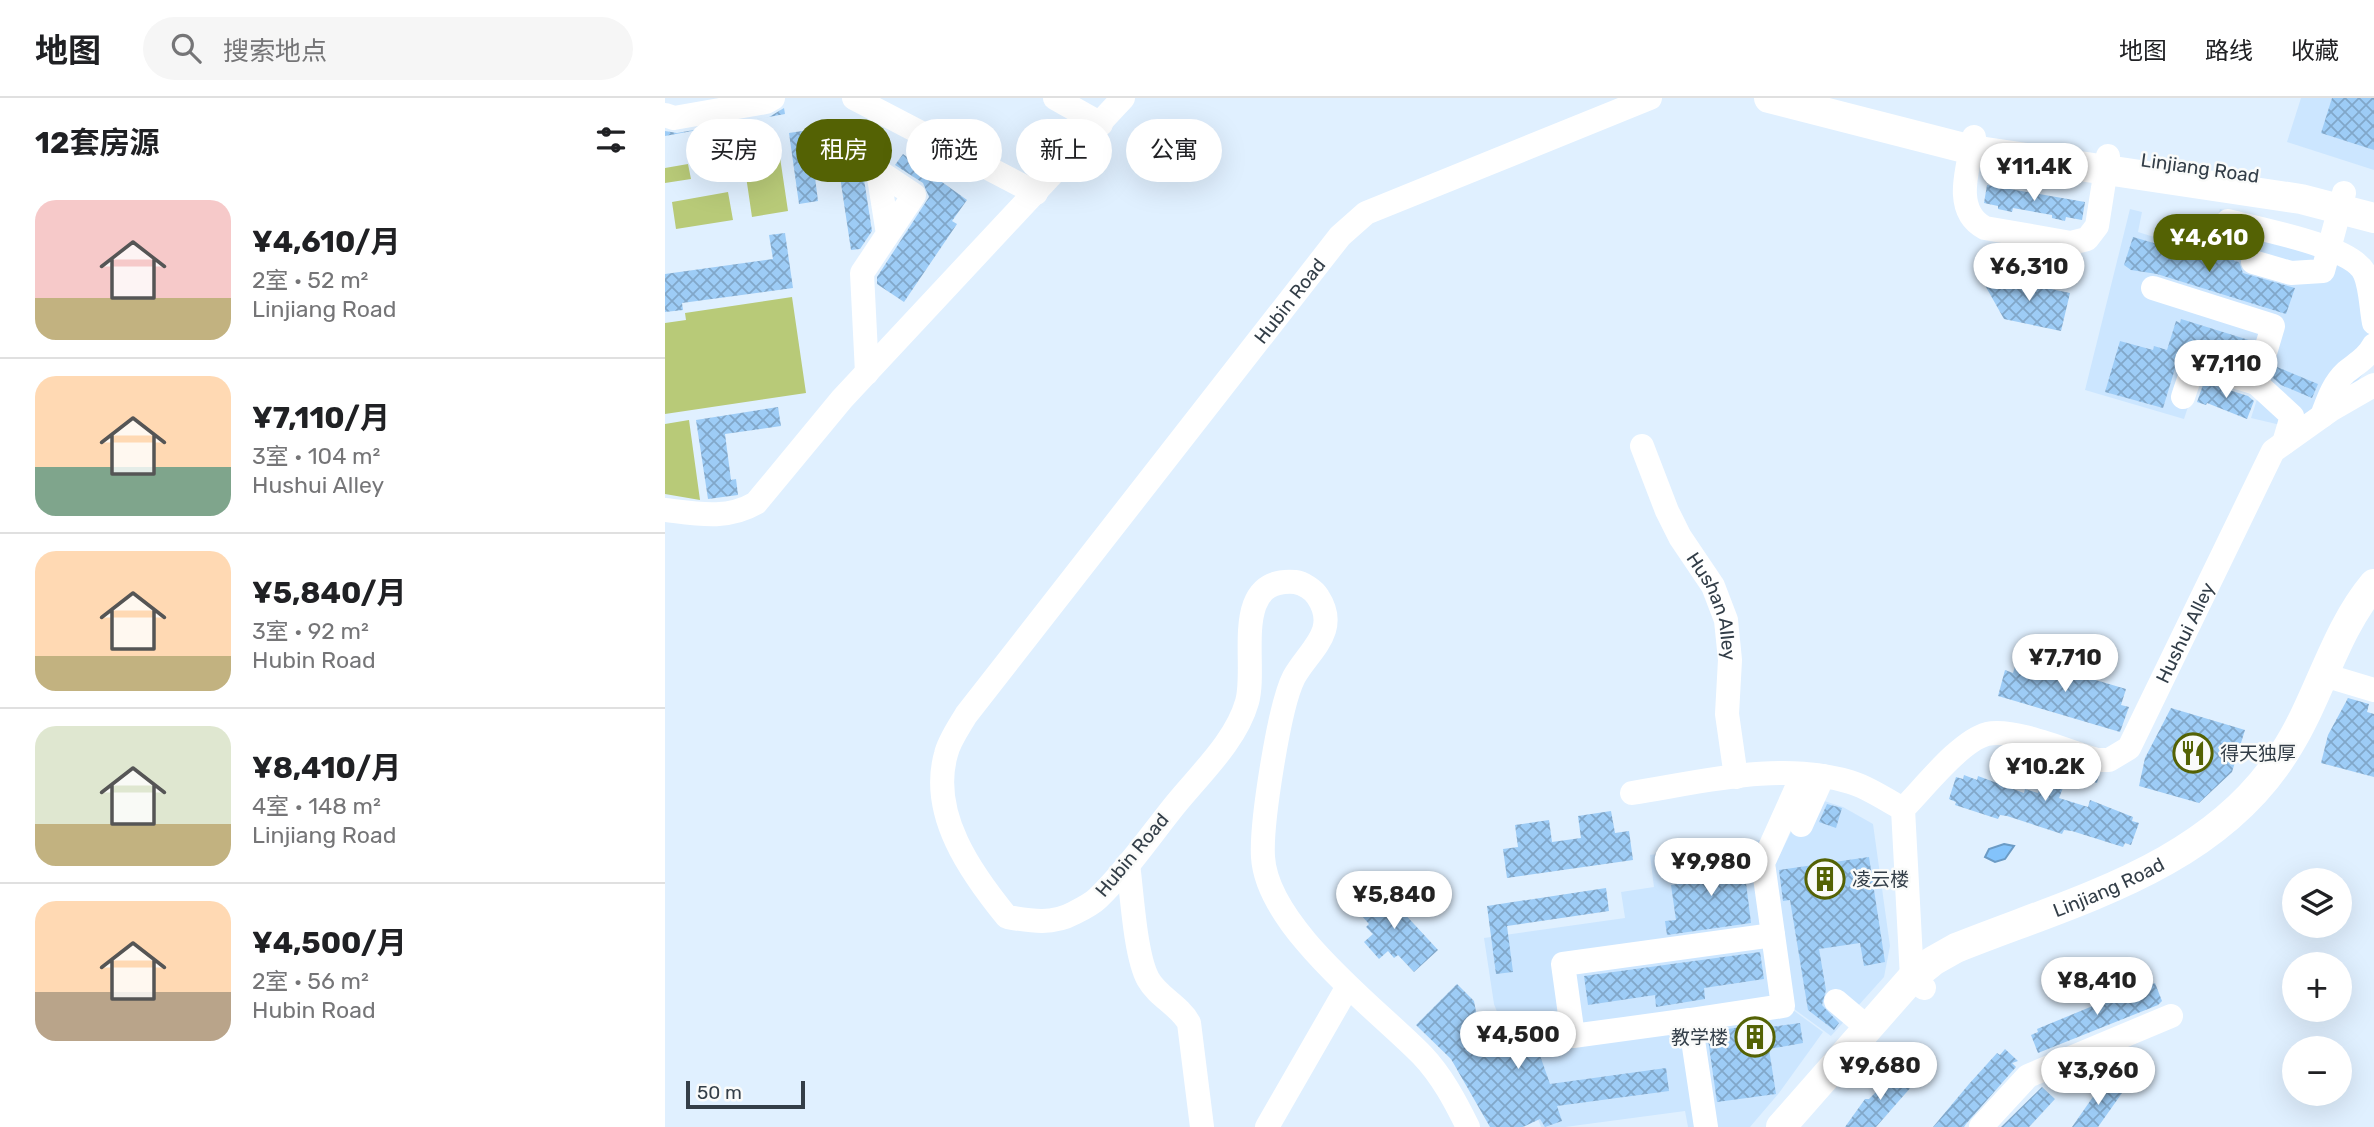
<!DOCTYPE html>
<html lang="zh">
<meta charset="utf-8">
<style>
:root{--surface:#fff;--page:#f6f6f6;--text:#202124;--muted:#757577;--line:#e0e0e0;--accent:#546204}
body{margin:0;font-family:Rubik,"Noto Sans SC",sans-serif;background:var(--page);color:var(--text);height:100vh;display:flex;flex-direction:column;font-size:26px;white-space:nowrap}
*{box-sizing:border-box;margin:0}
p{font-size:23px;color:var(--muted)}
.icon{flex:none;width:38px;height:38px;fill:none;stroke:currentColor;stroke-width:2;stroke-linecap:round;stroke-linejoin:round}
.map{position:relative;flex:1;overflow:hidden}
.panel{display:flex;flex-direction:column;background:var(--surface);width:665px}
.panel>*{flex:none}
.guide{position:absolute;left:21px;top:21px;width:665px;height:63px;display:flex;gap:14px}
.fabs{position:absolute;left:1617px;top:770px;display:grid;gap:14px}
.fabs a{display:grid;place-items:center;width:70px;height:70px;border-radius:50%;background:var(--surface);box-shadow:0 7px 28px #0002;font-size:35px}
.scale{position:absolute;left:21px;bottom:18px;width:119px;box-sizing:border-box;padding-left:7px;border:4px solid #333e48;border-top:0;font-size:19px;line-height:24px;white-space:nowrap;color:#333e48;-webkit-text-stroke:5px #fafbfa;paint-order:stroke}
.price{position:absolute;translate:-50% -60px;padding:0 16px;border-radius:24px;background:#fff;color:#222;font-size:23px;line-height:46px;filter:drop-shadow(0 2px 4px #0008)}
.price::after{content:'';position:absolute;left:50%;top:42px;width:21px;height:16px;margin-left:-10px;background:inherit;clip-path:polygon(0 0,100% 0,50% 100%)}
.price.on{background:var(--accent);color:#fff}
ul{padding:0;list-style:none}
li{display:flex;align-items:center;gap:21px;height:175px;padding:0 35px}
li+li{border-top:2px solid var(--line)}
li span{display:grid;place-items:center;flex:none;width:196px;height:140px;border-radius:21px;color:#555}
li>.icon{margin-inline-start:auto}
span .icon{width:84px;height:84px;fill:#fffc;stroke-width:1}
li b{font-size:30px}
h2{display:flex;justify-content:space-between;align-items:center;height:84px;padding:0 35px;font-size:30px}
.chip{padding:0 24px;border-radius:32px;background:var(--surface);box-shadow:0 7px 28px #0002;font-size:24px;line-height:63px}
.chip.on{background:var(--accent);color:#fff}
header{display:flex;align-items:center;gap:42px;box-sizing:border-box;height:98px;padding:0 35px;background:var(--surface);border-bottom:2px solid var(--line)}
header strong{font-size:33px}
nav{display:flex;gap:38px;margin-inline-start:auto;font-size:24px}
.search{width:490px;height:63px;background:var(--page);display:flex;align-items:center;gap:18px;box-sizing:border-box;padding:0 24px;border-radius:38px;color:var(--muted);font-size:26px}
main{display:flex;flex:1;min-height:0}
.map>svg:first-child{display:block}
.built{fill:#cce6ff}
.green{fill:#b8ca78}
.water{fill:url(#water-ripples);stroke:#6b9bc5;stroke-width:2}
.building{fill:url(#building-cross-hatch)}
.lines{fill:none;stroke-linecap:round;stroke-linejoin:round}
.minor{stroke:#fff;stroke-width:24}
.major{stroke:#fff;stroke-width:30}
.labels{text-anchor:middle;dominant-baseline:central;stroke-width:5;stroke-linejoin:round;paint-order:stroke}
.street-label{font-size:19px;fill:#333e48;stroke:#fafbfa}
.poi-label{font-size:19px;fill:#333e48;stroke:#fafbfa;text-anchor:start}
</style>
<header>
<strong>地图</strong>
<div class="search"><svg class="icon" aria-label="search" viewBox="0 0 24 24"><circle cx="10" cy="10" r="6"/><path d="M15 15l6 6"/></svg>搜索地点</div>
<nav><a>地图</a><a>路线</a><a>收藏</a></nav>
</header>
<main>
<section class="panel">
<h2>12套房源<svg class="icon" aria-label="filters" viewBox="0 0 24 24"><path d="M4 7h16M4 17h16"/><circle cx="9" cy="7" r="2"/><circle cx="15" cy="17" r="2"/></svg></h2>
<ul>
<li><span style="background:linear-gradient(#f6c9c9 70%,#c2b280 0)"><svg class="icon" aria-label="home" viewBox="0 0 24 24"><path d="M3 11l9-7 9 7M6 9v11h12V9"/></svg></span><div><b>¥4,610/月</b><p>2室 · 52 m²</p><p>Linjiang Road</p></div></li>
<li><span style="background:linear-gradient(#ffd9b3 65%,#7fa58c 0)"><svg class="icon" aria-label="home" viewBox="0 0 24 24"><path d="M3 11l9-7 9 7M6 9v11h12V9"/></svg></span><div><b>¥7,110/月</b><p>3室 · 104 m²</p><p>Hushui Alley</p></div></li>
<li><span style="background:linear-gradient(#ffd9b3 75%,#c2b280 0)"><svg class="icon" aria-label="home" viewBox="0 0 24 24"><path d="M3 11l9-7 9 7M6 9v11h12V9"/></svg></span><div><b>¥5,840/月</b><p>3室 · 92 m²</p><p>Hubin Road</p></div></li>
<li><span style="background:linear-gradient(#dfe7d0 70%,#c2b280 0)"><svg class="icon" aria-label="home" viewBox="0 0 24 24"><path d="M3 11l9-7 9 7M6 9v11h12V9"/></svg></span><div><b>¥8,410/月</b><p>4室 · 148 m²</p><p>Linjiang Road</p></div></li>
<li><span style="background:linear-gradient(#ffd9b3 65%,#b9a48a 0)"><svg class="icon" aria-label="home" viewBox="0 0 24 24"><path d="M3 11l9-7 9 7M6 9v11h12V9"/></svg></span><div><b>¥4,500/月</b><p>2室 · 56 m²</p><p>Hubin Road</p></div></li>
</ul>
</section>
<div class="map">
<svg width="1709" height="1029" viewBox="0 0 1709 1029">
<defs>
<pattern id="water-ripples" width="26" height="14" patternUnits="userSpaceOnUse" patternTransform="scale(1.75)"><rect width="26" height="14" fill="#83c3fb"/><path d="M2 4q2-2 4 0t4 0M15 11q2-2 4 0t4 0" fill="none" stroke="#6ca0cd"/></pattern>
<pattern id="building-cross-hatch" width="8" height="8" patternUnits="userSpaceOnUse" patternTransform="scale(1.75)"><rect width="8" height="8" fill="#9dccf6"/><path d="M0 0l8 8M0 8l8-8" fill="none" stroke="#81a7c9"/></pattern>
</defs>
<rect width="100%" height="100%" fill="#e0f0ff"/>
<!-- built -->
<path class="built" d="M1636 0H1709V72L1622 44Z
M1465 111 1477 114 1473 134 1528 151 1544 147 1555 111 1680 146 1692 152 1709 263 1680 298 1632 331 1586 320 1594 295 1534 275 1519 321 1420 292Z
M1156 702 1178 709 1208 726 1225 848 1219 879 1166 938 1129 911 1107 773 1139 707Z
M1095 742 1106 773 1128 912 1158 934 1114 995 1085 1029H1023L1020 1013 900 1029H876L829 906 819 840 960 820 956 794 989 789 985 757Z"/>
<!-- green -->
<path class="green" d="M113 46 123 113 87 119 77 51Z
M68 59 70 74 38 79 35 64Z
M23 66 26 81 0 85V70Z
M63 94 68 122 11 131 7 104Z
M127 199 141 295 0 316V225L21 222 20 215Z
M24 322 35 402 0 396V326Z"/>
<!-- water -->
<path class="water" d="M1339 746 1349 748 1340 761 1330 764 1320 759 1324 751Z"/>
<!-- building -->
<path class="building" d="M1667 0H1709V52L1656 35Z
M119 10 120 16 0 38V33L12 35 104 19Z
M144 32 153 103 134 106 124 35Z
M238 56 302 102 287 123 292 126 239 204 212 186V179L264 99 258 85 230 67Z
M205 61 198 75 207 133 195 151 186 152 174 72 190 69 189 63Z
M1322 87 1420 104 1417 122 1401 119 1400 123 1387 120V117L1348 110 1347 114 1333 111V108L1319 105Z
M120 135 128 190 17 205 18 212 0 214V176L108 161 104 137Z
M1468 139 1551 163 1556 147 1573 152 1569 163 1574 164 1578 175 1630 190 1621 216 1492 176 1466 172 1459 167Z
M1324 178 1405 195 1396 233 1339 221 1321 189Z
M1516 221 1587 243 1581 266 1533 252 1516 251 1498 310 1440 294 1455 243 1488 252 1489 248 1502 252 1511 223 1515 225Z
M1612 269 1653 286 1647 300 1616 287 1608 280Z
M1539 284 1583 298 1589 303 1582 321 1542 305 1541 307 1532 304Z
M113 309 116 328 60 336 66 382 71 381 73 397 43 401 31 322Z
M1353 559 1461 591 1456 607 1464 609 1455 634 1333 598 1340 572 1348 575Z
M1683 600 1704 606 1702 614 1709 616V679L1656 665 1663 637Z
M1506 610 1580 632 1567 674 1534 705 1474 688 1480 660Z
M1334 650 1358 654 1434 677 1432 685 1403 677 1394 700 1423 709 1425 702 1468 719 1467 723 1474 725 1466 747 1460 745 1458 749 1407 733 1399 732 1397 736 1342 718 1335 717 1333 721 1290 707 1291 704 1284 701 1291 679 1298 681 1299 677 1312 682 1313 678 1359 695 1360 691 1373 695 1380 670 1332 656Z
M1162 706 1177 710 1171 730 1154 724Z
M946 713 950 735 964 733 968 762 842 780 838 751 853 749 850 727 884 722 887 744 916 740 913 718Z
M1204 759 1220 864 1199 868 1195 845 1154 851 1161 892 1157 907 1174 925 1169 932 1143 912 1125 802 1118 803 1114 772Z
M1074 761 1075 765 1084 764 1085 776 1080 777 1086 825 1002 837 1000 823 1011 822 1006 787 1025 784 1023 768Z
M713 787 773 852 749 874 733 857 729 860 723 853 714 861 699 844 708 836 701 829 704 826 689 809Z
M941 790 944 813 842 828 848 874 831 876 822 808Z
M1095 854 1099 881 1039 890 1040 901 991 909 990 897 923 907 919 878Z
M1490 885 1497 903 1493 907 1373 955 1366 937 1373 934 1372 931 1481 886 1482 888Z
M792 886 809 903 812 919 807 924 833 959 871 946 885 986 1001 970 1004 993 892 1008 897 1023 880 1029 875 1021 858 1029H825L786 961 751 927Z
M1104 925 1105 929 1135 925 1138 945 1104 951 1111 996 1052 1004 1042 934Z
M1340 951 1353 963 1347 965 1351 969 1301 1026 1299 1029H1268L1304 986 1332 955 1335 957Z
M1229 973 1247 988 1211 1029H1180L1200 1001H1204L1212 993 1211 988Z
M1439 983 1457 995 1433 1029H1407Z
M1377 989 1390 1001 1364 1029H1336Z"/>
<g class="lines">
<!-- minor -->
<g class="minor">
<path d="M189 0 371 95"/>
<path d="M390 0 436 26"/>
<path d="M0 17 9 20 101 4 108 0"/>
<path d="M1309 39C1303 69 1287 113 1320 130L1406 145 1422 141 1432 128 1443 58"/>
<path d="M1563 123C1593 131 1689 148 1700 176 1706 190 1706 210 1709 225"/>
<path d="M1588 164 1626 175 1658 173 1679 95"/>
<path d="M1488 190 1608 228 1591 285 1627 318 1619 345"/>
<path d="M202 275 197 175 249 97 213 73 223 136"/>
<path d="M1518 299 1529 266 1591 285"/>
<path d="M1657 318C1663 302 1668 286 1681 274 1692 265 1702 260 1709 247"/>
<path id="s1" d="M977 348 1002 413 1015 439 1048 488 1061 522 1065 562 1062 616 1071 679"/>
<path d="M0 412C33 416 62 422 91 405L177 301 458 0"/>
<path d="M1659 577 1709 592"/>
<path d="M967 695C1037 684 1115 663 1185 684 1203 689 1221 702 1238 711"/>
<path d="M1136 727 1158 678"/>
<path d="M463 766C467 795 470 857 483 881 493 899 514 907 524 925L537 1029"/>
<path id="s2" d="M1259 890 1247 880 1238 711C1258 691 1295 643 1322 636 1350 630 1404 654 1432 662H1444L1464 650 1608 353 1667 311 1709 287"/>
<path d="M1171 903 1203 930"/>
<path d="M1025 922 908 938 898 866 1108 837"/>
<path d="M602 1029 682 890"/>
<path id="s3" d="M803 1029C790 1003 777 978 757 957 711 910 602 829 598 759 596 726 614 608 629 579 644 552 675 533 653 499 649 492 638 485 630 484 564 479 593 566 582 604 571 643 535 676 510 707 485 738 462 772 433 800 427 806 417 811 409 815 387 827 366 823 342 819 306 775 264 716 281 656 284 643 294 629 301 617L675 138 701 115 985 0"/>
<path d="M1041 1029 1025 922 1118 908 1098 765 1138 676"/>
<path d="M1316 1029 1363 978 1506 918"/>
</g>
<!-- major -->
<g class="major">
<path d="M1104 0 1307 52 1636 101 1709 120"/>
<path id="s4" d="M1116 1029 1247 880 1268 863 1291 850C1408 803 1547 769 1619 655 1654 602 1668 535 1709 486"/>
</g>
</g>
<!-- icons -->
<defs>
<g id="restaurant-ring" transform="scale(2.0125)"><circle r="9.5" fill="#fafbfa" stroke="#546204" stroke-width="1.5"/><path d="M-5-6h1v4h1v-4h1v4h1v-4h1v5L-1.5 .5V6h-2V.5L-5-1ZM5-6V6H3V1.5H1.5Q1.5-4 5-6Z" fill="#546204"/></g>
<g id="building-ring" transform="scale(2.0125)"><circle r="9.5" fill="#fafbfa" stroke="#546204" stroke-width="1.5"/><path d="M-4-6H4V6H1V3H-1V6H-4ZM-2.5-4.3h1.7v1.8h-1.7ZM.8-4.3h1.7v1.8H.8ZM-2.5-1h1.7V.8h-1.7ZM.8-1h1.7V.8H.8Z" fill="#546204"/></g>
</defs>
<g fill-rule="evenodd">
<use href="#restaurant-ring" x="1528" y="655"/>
<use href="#building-ring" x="1160" y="781"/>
<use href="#building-ring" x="1090" y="939"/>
</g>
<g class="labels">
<!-- street labels -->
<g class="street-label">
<text transform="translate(1535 70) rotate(8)">Linjiang Road</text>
<text stroke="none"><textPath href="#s3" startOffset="1890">Hubin Road</textPath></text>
<text stroke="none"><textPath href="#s1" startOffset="177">Hushan Alley</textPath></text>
<text stroke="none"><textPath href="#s2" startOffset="576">Hushui Alley</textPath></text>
<text transform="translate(467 757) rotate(-50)">Hubin Road</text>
<text stroke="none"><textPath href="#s4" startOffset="416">Linjiang Road</textPath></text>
</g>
<!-- poi labels -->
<g class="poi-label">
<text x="1555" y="655">得天独厚</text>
<text x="1187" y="781">凌云楼</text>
<text x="1063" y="939" text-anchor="end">教学楼</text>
</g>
</g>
</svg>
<div class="fabs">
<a><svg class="icon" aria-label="layers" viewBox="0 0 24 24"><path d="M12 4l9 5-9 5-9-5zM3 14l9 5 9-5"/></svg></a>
<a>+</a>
<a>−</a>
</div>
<div class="scale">50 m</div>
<b class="price" style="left:1369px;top:105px">¥11.4K</b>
<b class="price on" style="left:1544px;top:176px">¥4,610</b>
<b class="price" style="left:1364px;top:205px">¥6,310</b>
<b class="price" style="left:1561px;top:302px">¥7,110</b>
<b class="price" style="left:1400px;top:596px">¥7,710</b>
<b class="price" style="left:1380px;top:705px">¥10.2K</b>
<b class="price" style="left:1046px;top:800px">¥9,980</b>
<b class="price" style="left:729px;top:833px">¥5,840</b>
<b class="price" style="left:1432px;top:919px">¥8,410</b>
<b class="price" style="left:853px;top:973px">¥4,500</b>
<b class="price" style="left:1215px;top:1004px">¥9,680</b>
<b class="price" style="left:1433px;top:1009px">¥3,960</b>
<div class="guide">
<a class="chip">买房</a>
<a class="chip on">租房</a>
<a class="chip">筛选</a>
<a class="chip">新上</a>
<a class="chip">公寓</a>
</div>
</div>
</main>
